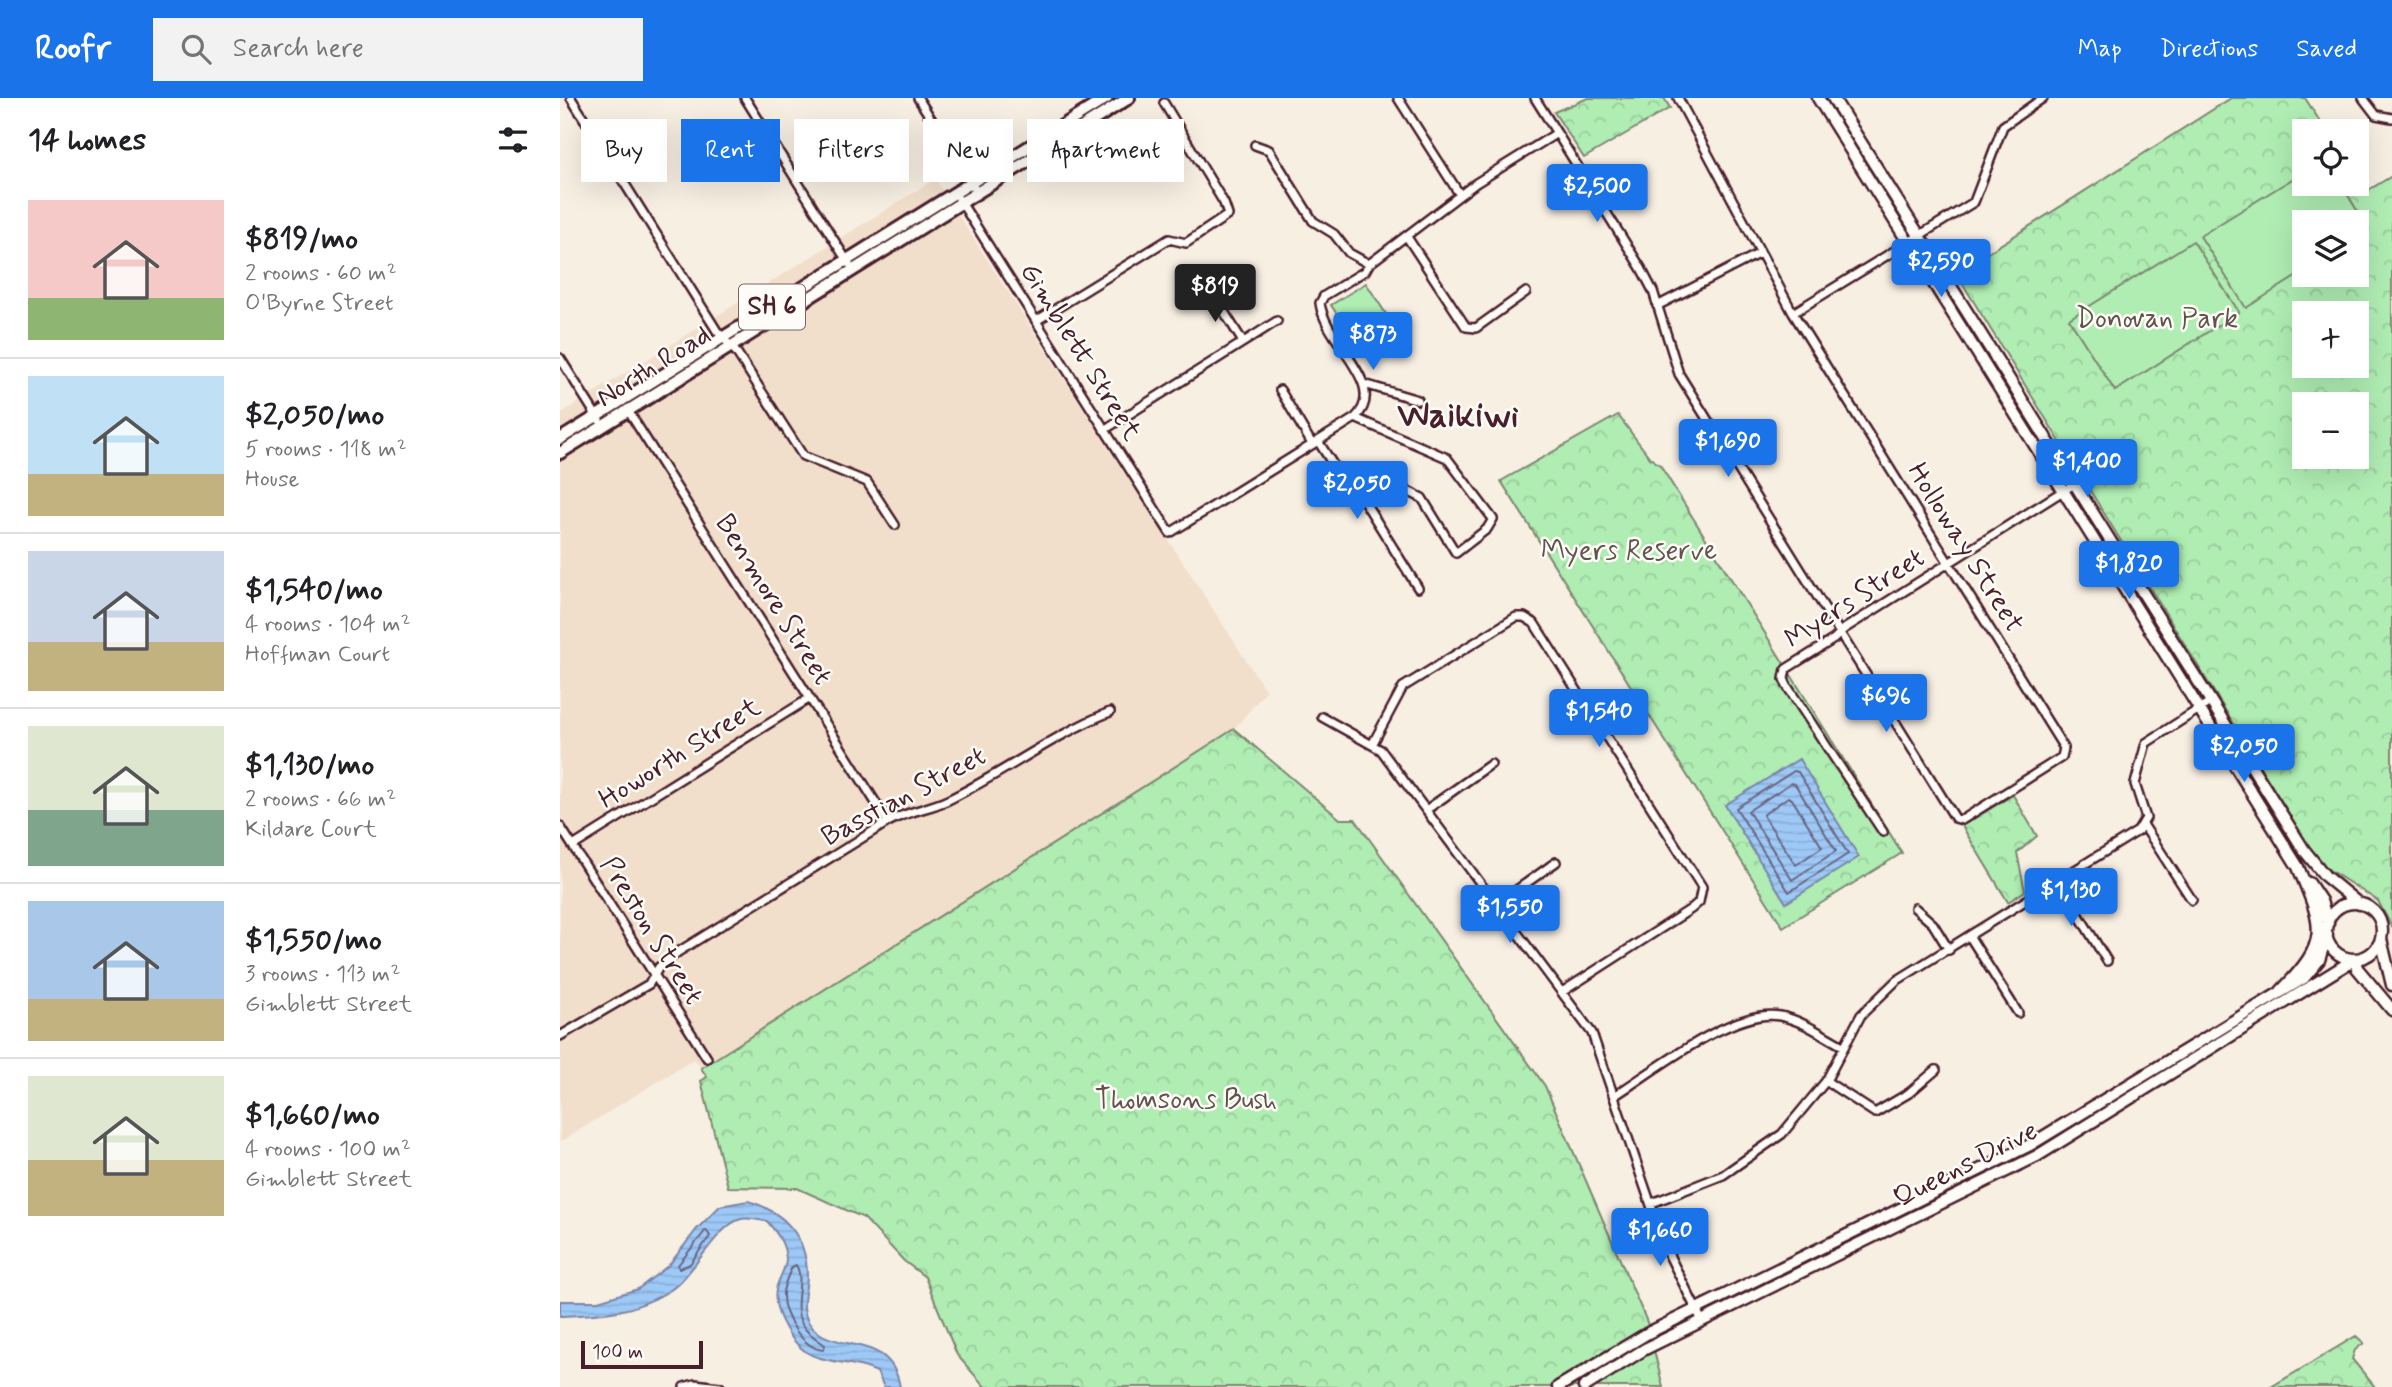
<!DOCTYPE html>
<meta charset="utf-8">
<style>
:root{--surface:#fff;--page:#f2f2f2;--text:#202124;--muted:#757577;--line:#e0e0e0;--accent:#1a73e8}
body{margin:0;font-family:Mynerve,sans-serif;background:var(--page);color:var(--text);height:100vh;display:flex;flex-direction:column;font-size:26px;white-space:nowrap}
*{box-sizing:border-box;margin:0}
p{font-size:23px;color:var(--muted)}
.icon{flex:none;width:38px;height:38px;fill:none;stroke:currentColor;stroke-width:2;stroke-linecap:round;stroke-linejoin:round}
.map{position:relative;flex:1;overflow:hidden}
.panel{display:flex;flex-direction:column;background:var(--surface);width:560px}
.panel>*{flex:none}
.hud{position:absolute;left:21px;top:21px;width:665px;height:63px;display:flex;gap:14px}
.buttons{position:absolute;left:1732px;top:21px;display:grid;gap:14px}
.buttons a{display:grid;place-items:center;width:77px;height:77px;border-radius:0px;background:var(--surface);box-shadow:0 7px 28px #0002;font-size:35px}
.scale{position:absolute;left:21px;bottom:18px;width:122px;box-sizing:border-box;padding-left:7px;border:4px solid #4a1f2b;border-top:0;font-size:19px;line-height:24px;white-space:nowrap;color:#4a1f2b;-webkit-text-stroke:5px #fdfcf7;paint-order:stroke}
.price{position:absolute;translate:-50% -60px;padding:0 16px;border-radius:7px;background:var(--accent);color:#fff;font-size:23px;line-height:46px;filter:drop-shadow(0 2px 4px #0008)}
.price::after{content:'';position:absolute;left:50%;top:42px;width:21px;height:16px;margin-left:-10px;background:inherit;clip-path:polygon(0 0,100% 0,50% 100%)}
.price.active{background:#222;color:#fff}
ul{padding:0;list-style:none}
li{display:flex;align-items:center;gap:21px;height:175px;padding:0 28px}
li+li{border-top:2px solid var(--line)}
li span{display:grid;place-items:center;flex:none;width:196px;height:140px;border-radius:0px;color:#555}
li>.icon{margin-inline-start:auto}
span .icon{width:84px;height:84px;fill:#fffc;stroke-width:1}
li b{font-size:30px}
h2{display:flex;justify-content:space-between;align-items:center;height:84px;padding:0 28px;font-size:30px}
.tag{padding:0 24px;border-radius:0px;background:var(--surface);box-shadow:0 7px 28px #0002;font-size:24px;line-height:63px}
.tag.active{background:var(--accent);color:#fff}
header{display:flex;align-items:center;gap:42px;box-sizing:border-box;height:98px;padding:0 35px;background:var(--accent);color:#fff}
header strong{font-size:33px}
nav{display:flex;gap:38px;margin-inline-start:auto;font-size:24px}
.search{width:490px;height:63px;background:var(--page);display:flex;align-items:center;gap:18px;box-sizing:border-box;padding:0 24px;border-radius:0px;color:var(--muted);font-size:26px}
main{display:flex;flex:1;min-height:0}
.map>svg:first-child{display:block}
.built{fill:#f1dfcb}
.forest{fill:url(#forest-crowns);stroke:#7c866f;stroke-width:2;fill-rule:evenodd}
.garden{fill:#afedb3;stroke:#7c866f;stroke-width:2}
.water{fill:url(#water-rules);stroke:#7c85a5;stroke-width:2}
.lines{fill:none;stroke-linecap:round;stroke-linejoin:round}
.shore{stroke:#6b637d;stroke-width:2}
.street-casing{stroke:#4a1f2b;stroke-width:12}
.secondary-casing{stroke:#4a1f2b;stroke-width:15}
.primary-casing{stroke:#4a1f2b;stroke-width:16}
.street{stroke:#fdfcf7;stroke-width:7}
.secondary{stroke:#fdfcf7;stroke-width:10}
.primary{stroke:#fdfcf7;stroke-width:10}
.labels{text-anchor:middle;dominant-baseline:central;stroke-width:5;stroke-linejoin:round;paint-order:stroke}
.shield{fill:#fdfcf7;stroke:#806168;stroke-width:2}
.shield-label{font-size:26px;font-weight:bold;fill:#4a1f2b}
.park-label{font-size:28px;fill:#63524d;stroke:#fdfcf7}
.street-label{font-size:28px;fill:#4a1f2b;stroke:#fdfcf7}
.district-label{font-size:35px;font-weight:bold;fill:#4a1f2b;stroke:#fdfcf7}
</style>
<header>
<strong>Roofr</strong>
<div class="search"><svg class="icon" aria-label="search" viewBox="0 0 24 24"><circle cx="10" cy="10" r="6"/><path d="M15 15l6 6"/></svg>Search here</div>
<nav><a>Map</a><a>Directions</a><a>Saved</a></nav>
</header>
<main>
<section class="panel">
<h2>14 homes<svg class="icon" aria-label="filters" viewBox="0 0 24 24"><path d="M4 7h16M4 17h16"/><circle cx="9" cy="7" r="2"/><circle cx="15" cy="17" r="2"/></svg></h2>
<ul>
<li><span style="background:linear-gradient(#f6c9c9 70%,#8fb573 0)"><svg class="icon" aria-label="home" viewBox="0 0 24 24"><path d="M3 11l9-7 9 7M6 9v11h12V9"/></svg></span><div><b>$819/mo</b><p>2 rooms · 60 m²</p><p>O'Byrne Street</p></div></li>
<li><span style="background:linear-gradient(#bfe0f5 70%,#c2b280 0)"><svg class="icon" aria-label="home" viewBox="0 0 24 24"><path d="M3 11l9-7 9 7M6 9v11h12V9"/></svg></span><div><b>$2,050/mo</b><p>5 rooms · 118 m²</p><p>House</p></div></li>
<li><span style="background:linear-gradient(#c9d6e8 65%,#c2b280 0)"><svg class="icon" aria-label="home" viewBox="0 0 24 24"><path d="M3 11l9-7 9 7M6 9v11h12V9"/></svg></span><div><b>$1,540/mo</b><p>4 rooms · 104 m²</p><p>Hoffman Court</p></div></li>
<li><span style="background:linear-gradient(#dfe7d0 60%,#7fa58c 0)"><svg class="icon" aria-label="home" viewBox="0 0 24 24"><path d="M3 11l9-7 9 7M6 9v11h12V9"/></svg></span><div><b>$1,130/mo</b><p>2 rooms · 66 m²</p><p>Kildare Court</p></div></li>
<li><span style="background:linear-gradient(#a9c7e8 70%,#c2b280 0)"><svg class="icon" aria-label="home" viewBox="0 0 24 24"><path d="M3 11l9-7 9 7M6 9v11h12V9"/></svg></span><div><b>$1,550/mo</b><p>3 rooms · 113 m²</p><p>Gimblett Street</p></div></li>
<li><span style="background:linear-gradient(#dfe7d0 60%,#c2b280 0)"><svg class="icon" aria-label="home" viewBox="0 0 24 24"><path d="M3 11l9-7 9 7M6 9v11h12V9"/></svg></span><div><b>$1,660/mo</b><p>4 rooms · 100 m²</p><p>Gimblett Street</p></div></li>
</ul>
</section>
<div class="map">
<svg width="1832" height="1289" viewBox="0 0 1832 1289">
<defs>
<pattern id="forest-crowns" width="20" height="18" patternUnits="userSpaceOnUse" patternTransform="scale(1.75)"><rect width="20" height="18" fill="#afedb3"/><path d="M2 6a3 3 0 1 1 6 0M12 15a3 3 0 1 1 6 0" fill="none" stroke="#98cb9a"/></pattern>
<pattern id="water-rules" width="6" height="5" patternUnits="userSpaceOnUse" patternTransform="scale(1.75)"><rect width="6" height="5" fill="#9dc9f7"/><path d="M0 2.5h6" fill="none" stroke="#89acd4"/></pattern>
</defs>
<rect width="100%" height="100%" fill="#f8efe3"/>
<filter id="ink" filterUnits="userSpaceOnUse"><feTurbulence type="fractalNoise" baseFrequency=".0143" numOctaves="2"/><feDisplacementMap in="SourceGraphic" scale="14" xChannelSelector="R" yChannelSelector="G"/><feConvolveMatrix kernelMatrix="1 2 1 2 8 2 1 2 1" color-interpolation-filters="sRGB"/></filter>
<g filter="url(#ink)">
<!-- built -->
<path class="built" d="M375 81 706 593 674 631 141 970 134 961 0 1044V316Z"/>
<!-- forest -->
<path class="forest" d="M1028 0H1104L1110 10 1024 60 994 14Z
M1671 0H1745L1766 33H1745V86H1797V82L1805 94 1832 78V829L1818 803 1760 766 1396 175ZM1745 124H1797V177H1745ZM1745 215H1797V268H1745ZM1745 306H1797V359H1745Z
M1058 317 1090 360 1100 367 1342 755 1223 829 941 383Z
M674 631 780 721H795L985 988 1087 1224 1103 1289H425L397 1257 365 1179 344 1163 304 1120 237 1090 168 1089 141 983 147 979 141 970Z
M1453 697 1477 738 1457 755 1465 793 1448 804 1402 728Z
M1796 1238 1804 1245 1795 1252 1792 1261 1815 1289H1711Z"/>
<!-- garden -->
<path class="garden" d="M1745 73V86H1781L1809 132 1797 139V124H1745V173L1686 210 1640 138Z
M1633 143 1679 214 1555 293 1509 221Z
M806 185 828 219 793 241 771 207Z"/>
<!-- water -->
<path class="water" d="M1239 661 1299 759 1226 805 1165 707Z
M188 1103C223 1113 247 1138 247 1177 247 1193 239 1209 249 1225 271 1258 330 1231 340 1289H324L317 1274C297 1264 275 1266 254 1258 233 1250 212 1214 216 1192 217 1182 226 1172 226 1161 225 1145 217 1135 207 1123 200 1123 188 1119 181 1121 156 1128 135 1176 109 1193 71 1216 43 1216 0 1218V1203H38L78 1191 109 1167 137 1131 160 1108Z"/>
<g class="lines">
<!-- shore -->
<path class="shore" d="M1234 673 1238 674 1288 756 1229 794 1176 710Z
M1231 685 1235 686 1276 753 1232 782 1188 713Z
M1228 699 1232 701 1262 749 1236 767 1203 717Z
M146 1132 150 1138 130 1166 119 1171 118 1167Z
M236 1167C246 1183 230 1208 243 1228 247 1235 258 1242 265 1247L263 1252C242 1250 222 1216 223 1196 223 1187 228 1178 232 1169Z"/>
<!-- street casing -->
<g class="street-casing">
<path id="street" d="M11 0 157 233 177 255 243 358 307 384 335 427
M185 0 289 166
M358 0 417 94
M838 0 900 97
M975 0 1081 170 1093 193 1119 276 1395 720 1402 722 1502 659 1504 650 1233 215 1118 0
M1803 0 1816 17 1832 20
M695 47 709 52 753 123 774 136 789 155 809 166
M399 101 610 435 795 320C830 287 765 245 760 205L764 198 805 173 809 166 916 85 997 35
M847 139 906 229 916 230 966 194
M651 193 683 244
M1097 208 1200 155
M1233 215 1414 104 1443 28 1483 0
M476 223 604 144 609 141 626 145 668 117 664 105 604 5
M0 260 39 322
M804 286 858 302
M720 292 752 346
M67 311 328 724
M795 320 887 360 933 421 927 431 896 455 862 400 818 379 796 390
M544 332 717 223
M758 343 784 384 796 390 858 490
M762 619 821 652 1032 935 1106 1151 1142 1223
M813 645 843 589 956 519H964L974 525 1142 789 1139 804 1131 811 1002 894
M866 712 931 666
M0 728 147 960
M1584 728 1632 802
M1323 734 1227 588 1224 581 1226 571 1274 541 1284 531 1514 386
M13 748 250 600
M1498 783 1547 863
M937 806 996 764
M1355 810 1373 826 1389 852
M1410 839 1458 915
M0 938 89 886 99 869 118 854 328 724C347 713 369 711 388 702 444 675 493 637 550 614
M1266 983 1315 1015 1349 995 1376 972
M1054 998C1094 973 1174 909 1220 918 1242 922 1264 938 1283 948
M1092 1105 1163 1077 1222 1036 1266 983 1301 917 1336 883 1578 733 1586 720 1575 686 1586 645 1650 604
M124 1289 135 1286 160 1289"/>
</g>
<!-- secondary casing -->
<g class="secondary-casing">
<path id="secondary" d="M1258 0 1738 769C1764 831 1770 843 1721 893
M1273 0 1744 752 1765 778 1799 806
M1749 785 1761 803 1768 825
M1766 833a28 28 0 1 1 56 0a28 28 0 1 1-56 0Z
M1821 841 1832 887
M998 1289 1088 1235 1470 1047 1744 880 1759 862 1767 837
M1024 1289 1085 1251 1477 1058 1795 861 1797 870 1832 912"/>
</g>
<!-- primary casing -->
<g class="primary-casing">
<path id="primary" d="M0 341 547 0
M0 355 569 0"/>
</g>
<!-- street -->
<use href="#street" class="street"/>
<!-- secondary -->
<use href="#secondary" class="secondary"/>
<!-- primary -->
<use href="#primary" class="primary"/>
</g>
</g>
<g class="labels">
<!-- shield labels -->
<rect class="shield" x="179" y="186.5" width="66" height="45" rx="5"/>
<g class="shield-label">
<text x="212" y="209">SH 6</text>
</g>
<!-- park labels -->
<g class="park-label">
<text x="1597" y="221">Donovan Park</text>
<text x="1069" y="453">Myers Reserve</text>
<text x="626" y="1002">Thomsons Bush</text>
</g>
<!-- street labels -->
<g class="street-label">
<text transform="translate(520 254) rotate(58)">Gimblett Street</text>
<text transform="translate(94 269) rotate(-32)">North Road</text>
<text transform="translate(1405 450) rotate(58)">Holloway Street</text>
<text transform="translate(1295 501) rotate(-33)">Myers Street</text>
<text transform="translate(213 502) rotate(58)">Benmore Street</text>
<text transform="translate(120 656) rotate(-32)">Howorth Street</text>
<text transform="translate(344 699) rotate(-28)">Basstian Street</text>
<text transform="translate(91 833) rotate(58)">Preston Street</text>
<text transform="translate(1406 1067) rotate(-27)">Queens Drive</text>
</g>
<!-- district labels -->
<g class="district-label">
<text x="898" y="318">Waikiwi</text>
</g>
</g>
</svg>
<div class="buttons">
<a><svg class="icon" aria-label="locate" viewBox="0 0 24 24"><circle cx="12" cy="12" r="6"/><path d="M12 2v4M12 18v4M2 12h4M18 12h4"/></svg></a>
<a><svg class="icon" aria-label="layers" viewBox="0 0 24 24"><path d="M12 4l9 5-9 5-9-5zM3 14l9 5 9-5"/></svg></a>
<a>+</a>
<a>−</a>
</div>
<div class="scale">100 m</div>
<b class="price" style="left:1037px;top:126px">$2,500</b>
<b class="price" style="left:1381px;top:201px">$2,590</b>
<b class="price active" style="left:655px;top:226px">$819</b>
<b class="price" style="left:813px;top:274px">$873</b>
<b class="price" style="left:1168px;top:381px">$1,690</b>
<b class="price" style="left:1527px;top:401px">$1,400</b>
<b class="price" style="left:797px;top:423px">$2,050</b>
<b class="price" style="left:1569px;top:503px">$1,820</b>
<b class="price" style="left:1326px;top:636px">$696</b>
<b class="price" style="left:1039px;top:651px">$1,540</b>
<b class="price" style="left:1684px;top:686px">$2,050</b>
<b class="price" style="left:1511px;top:830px">$1,130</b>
<b class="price" style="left:950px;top:847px">$1,550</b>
<b class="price" style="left:1100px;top:1170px">$1,660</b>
<div class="hud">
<a class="tag">Buy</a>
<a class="tag active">Rent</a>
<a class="tag">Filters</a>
<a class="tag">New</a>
<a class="tag">Apartment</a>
</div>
</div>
</main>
